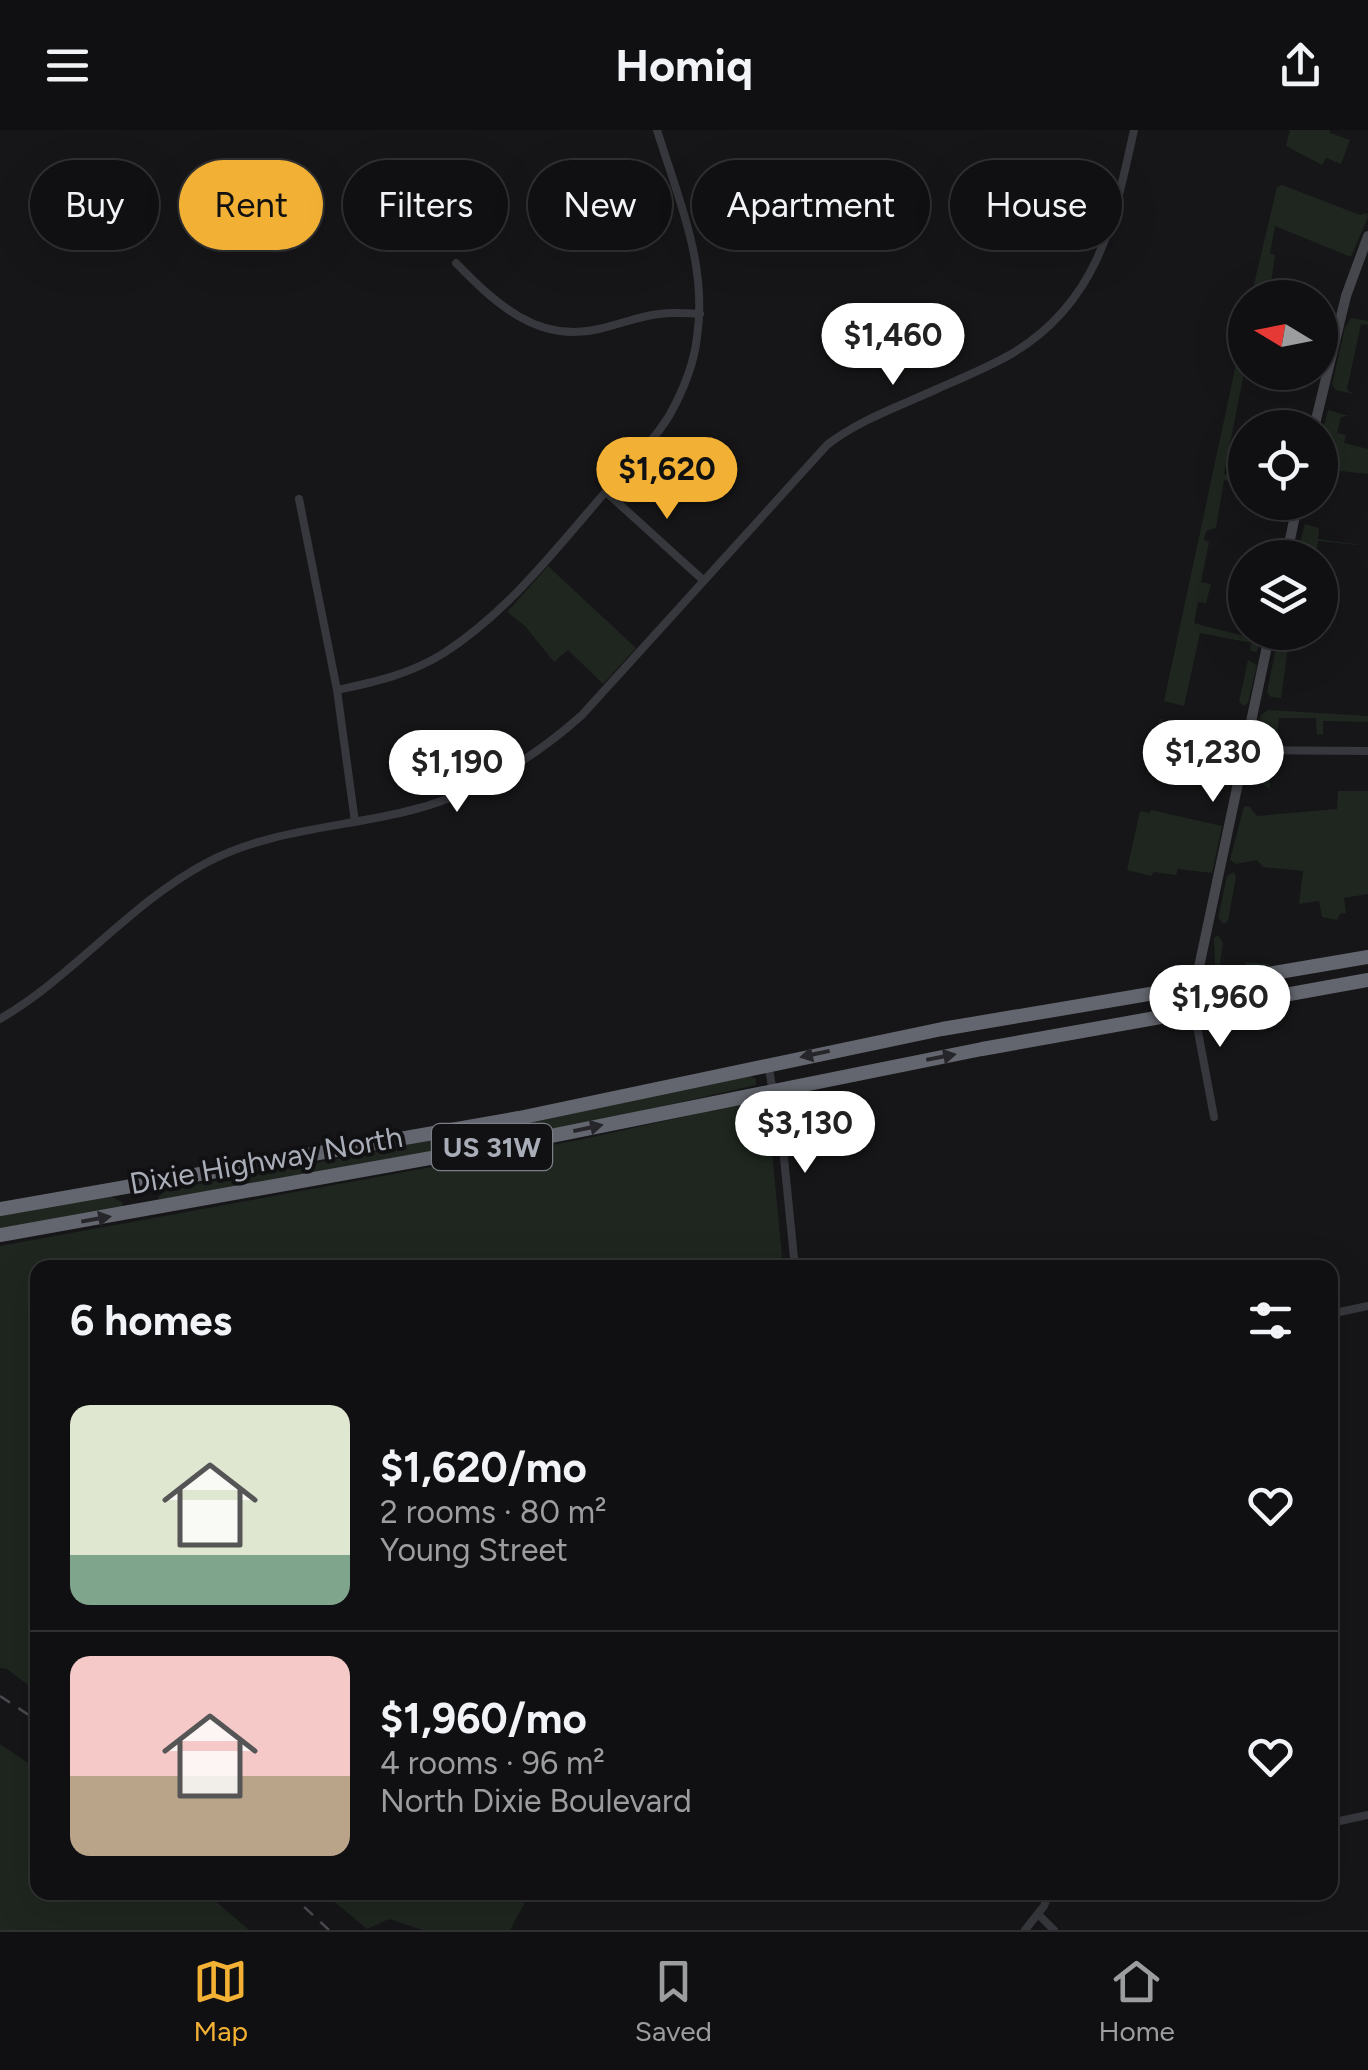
<!DOCTYPE html>
<meta charset="utf-8">
<style>
:root{--surface:#101012;--page:#1e1e20;--text:#f1f3f6;--muted:#9c9d9f;--line:#303032;--accent:#f2b134}
body{margin:0;font-family:Figtree,sans-serif;background:var(--page);color:var(--text);height:100vh;display:flex;flex-direction:column;font-size:38px;white-space:nowrap}
*{box-sizing:border-box;margin:0}
p{font-size:32px;color:var(--muted)}
.icon{flex:none;width:55px;height:55px;fill:none;stroke:currentColor;stroke-width:2;stroke-linecap:round;stroke-linejoin:round}
.map{position:relative;flex:1;overflow:hidden}
.sheet{position:absolute;left:30px;top:1130px;width:1308px;height:640px;display:flex;flex-direction:column;background:var(--surface);border-radius:20px;box-shadow:0 10px 40px #0002,0 0 0 2px var(--line)}
.sheet>*{flex:none}
.hud{position:absolute;left:30px;top:30px;width:1310px;height:90px;display:flex;gap:20px}
.needle{width:65px;rotate:280deg}
.buttons{position:absolute;left:1228px;top:150px;display:grid;gap:20px}
.buttons a{display:grid;place-items:center;width:110px;height:110px;border-radius:50%;background:var(--surface);box-shadow:0 10px 40px #0002,0 0 0 2px var(--line);font-size:50px}
.price{position:absolute;translate:-50% -85px;padding:0 22px;border-radius:35px;background:#fff;color:#222;font-size:32px;line-height:65px;filter:drop-shadow(0 2px 5px #0008)}
.price::after{content:'';position:absolute;left:50%;top:60px;width:30px;height:22px;margin-left:-15px;background:inherit;clip-path:polygon(0 0,100% 0,50% 100%)}
.price.selected{background:var(--accent);color:#111}
ul{padding:0;list-style:none}
li{display:flex;align-items:center;gap:30px;height:250px;padding:0 40px}
li+li{border-top:2px solid var(--line)}
li span{display:grid;place-items:center;flex:none;width:280px;height:200px;border-radius:20px;color:#555}
li>.icon{margin-inline-start:auto}
span .icon{width:120px;height:120px;fill:#fffc;stroke-width:1}
li b{font-size:42px}
h2{display:flex;justify-content:space-between;align-items:center;height:120px;padding:0 40px;font-size:42px}
.pill{padding:0 35px;border-radius:45px;background:var(--surface);box-shadow:0 10px 40px #0002,0 0 0 2px var(--line);font-size:35px;line-height:90px}
.pill.selected{background:var(--accent);color:#111}
header{display:flex;justify-content:space-between;align-items:center;height:130px;padding:0 40px;background:var(--surface);font-size:45px;font-weight:700}
.dock{display:flex;justify-content:space-around;align-items:center;height:140px;border-top:2px solid var(--line);background:var(--surface);font-size:28px;color:var(--muted)}
.dock a{display:grid;justify-items:center;gap:5px}
.dock .selected{color:var(--accent)}
.map>svg:first-child{display:block}
.green{fill:#1e261f}
.lines{fill:none;stroke-linecap:round;stroke-linejoin:round}
.street{stroke:#37383d;stroke-width:8}
.secondary{stroke:#45474d;stroke-width:10}
.highway{stroke:#63666e;stroke-width:14}
.rail{stroke:#4a4c52;stroke-width:2.5;stroke-dasharray:12 10;stroke-linecap:butt}
.oneway{fill:#26262a}
.labels{text-anchor:middle;dominant-baseline:central;stroke-width:8;stroke-linejoin:round;paint-order:stroke}
.shield{fill:#111113;stroke:#7b7e86;stroke-width:2.5}
.shield-label{font-size:28px;font-weight:bold;fill:#a8adb8}
.street-label{font-size:30px;fill:#a8adb8;stroke:#111113}
</style>
<header><svg class="icon" aria-label="menu" viewBox="0 0 24 24"><path d="M4 6h16M4 12h16M4 18h16"/></svg>Homiq<svg class="icon" aria-label="share" viewBox="0 0 24 24"><path d="M12 15V3M7 8l5-5 5 5M5 13v7h14v-7"/></svg></header>
<div class="map">
<svg width="1368" height="1800" viewBox="0 0 1368 1800">
<rect width="100%" height="100%" fill="#161618"/>
<!-- green -->
<path class="green" d="M1290 0H1330V3L1350 10 1341 34 1326 28 1322 35 1286 16Z
M1282 55 1360 85 1367 83 1368 87 1351 127 1275 96 1270 124 1275 125 1269 167H1251L1277 57Z
M1351 188 1368 191V195L1361 194 1347 259 1353 264 1336 260 1332 255 1345 197Z
M1245 192 1242 234 1245 238 1224 344 1245 350V354L1224 350 1216 398 1206 401 1204 410 1209 412 1201 452 1211 454 1206 473 1198 472 1194 493 1255 509 1257 503H1264L1257 522 1250 521 1251 513 1200 503 1184 576 1164 571Z
M1328 280 1349 286 1341 287 1337 303 1346 305 1344 313 1368 319V344L1331 340 1330 348 1320 349V311Z
M1305 394 1319 398 1318 409 1368 416 1318 411 1317 419 1308 418 1306 427H1296Z
M548 436 636 518 603 554 568 520 554 532 525 496 507 482Z
M1279 503H1290L1281 568 1271 567 1267 562Z
M1248 530 1257 535 1248 573 1244 576 1239 572Z
M1268 580 1368 586V592L1323 591V604L1317 605 1316 588H1279L1276 616H1261L1256 610 1261 585Z
M1160 589H1163L1159 611 1165 613 1168 620 1159 646 1148 643Z
M1256 626 1268 627 1270 659 1249 645Z
M1338 661H1368V764L1344 768 1346 783 1340 784 1337 790 1322 787 1319 771 1299 774 1303 741 1263 737 1257 730 1236 734 1230 730 1244 676 1250 677 1257 686 1337 679Z
M1151 680 1222 696 1212 743 1178 739 1176 745 1154 742 1151 746 1127 740 1140 681 1150 683Z
M1234 742 1236 747 1228 791 1224 794 1218 788 1227 746Z
M1218 805 1223 813 1220 834 1232 839 1244 837 1246 832 1269 834 1271 837C1252 840 1230 849 1215 835L1214 808Z
M747 944 756 949V955L588 993 159 1070 158 1067 166 1060 354 1026Z
M754 971 762 973 771 1011 783 1137 38 1138 37 1562 7 1539 0 1538V1116L579 1010Z
M110 1066 122 1072 123 1077 0 1099V1085Z
M0 1614 37 1639 38 1762 206 1763 249 1800H0Z
M324 1763H530L510 1800H423L389 1789 367 1799Z"/>
<g class="lines">
<!-- street -->
<path class="street" d="M456 133C495 173 538 214 599 199 642 188 652 180 700 184
M606 362 703 450
M299 369 337 560 355 692
M337 560C375 552 411 544 444 523 506 483 553 423 601 367 624 341 650 316 669 286 683 261 694 235 697 207 708 135 678 68 657 0
M1245 620 1368 621
M1195 856 1196 891 1214 987
M0 889C75 845 129 774 206 733 268 700 337 698 404 682 470 667 532 630 582 585L827 315C859 290 900 276 937 259 962 248 989 237 1013 223 1099 171 1114 90 1134 0
M768 933 784 1028 795 1138
M1330 1184 1368 1176
M1330 1693 1368 1685
M1038 1784 1054 1800
M1025 1800 1044 1776 1049 1762"/>
<!-- secondary -->
<path class="secondary" d="M1314 298 1346 166 1368 106
M1286 428 1298 372
M1195 856 1270 502"/>
<!-- highway -->
<path class="highway" d="M0 1079 519 988 942 899 1368 827
M0 1105 531 1010 982 919 1368 850"/>
<!-- rail -->
<path class="rail" d="M0 1566 38 1591
M288 1762 329 1800"/>
</g>
<!-- one-way arrows -->
<defs><path id="oneway-solid" d="M-6-.8H1V-3.2L6.5 0L1 3.2V.8H-6Z" transform="scale(2.5)"/></defs>
<g class="oneway">
<use href="#oneway-solid" transform="translate(815 924) rotate(168)"/>
<use href="#oneway-solid" transform="translate(941 927) rotate(-11)"/>
<use href="#oneway-solid" transform="translate(588 998) rotate(-12)"/>
<use href="#oneway-solid" transform="translate(96 1089) rotate(-10)"/>
</g>
<g class="labels">
<!-- shield labels -->
<rect class="shield" x="432" y="994" width="120" height="46" rx="8"/>
<g class="shield-label">
<text x="492" y="1017">US 31W</text>
</g>
<!-- street labels -->
<g class="street-label">
<text transform="translate(266 1030) rotate(-10)">Dixie Highway North</text>
</g>
</g>
</svg>
<div class="buttons">
<a><svg class="needle" viewBox="-14 -14 28 28"><path d="M0-13l5 13h-10z" fill="#e53935"/><path d="M0 13l5-13h-10z" fill="#9c9d9f"/></svg></a>
<a><svg class="icon" aria-label="locate" viewBox="0 0 24 24"><circle cx="12" cy="12" r="6"/><path d="M12 2v4M12 18v4M2 12h4M18 12h4"/></svg></a>
<a><svg class="icon" aria-label="layers" viewBox="0 0 24 24"><path d="M12 4l9 5-9 5-9-5zM3 14l9 5 9-5"/></svg></a>
</div>
<b class="price" style="left:893px;top:258px">$1,460</b>
<b class="price selected" style="left:667px;top:392px">$1,620</b>
<b class="price" style="left:1213px;top:675px">$1,230</b>
<b class="price" style="left:457px;top:685px">$1,190</b>
<b class="price" style="left:1220px;top:920px">$1,960</b>
<b class="price" style="left:805px;top:1046px">$3,130</b>
<div class="hud">
<a class="pill">Buy</a>
<a class="pill selected">Rent</a>
<a class="pill">Filters</a>
<a class="pill">New</a>
<a class="pill">Apartment</a>
<a class="pill">House</a>
</div>
<section class="sheet">
<h2>6 homes<svg class="icon" aria-label="filters" viewBox="0 0 24 24"><path d="M4 7h16M4 17h16"/><circle cx="9" cy="7" r="2"/><circle cx="15" cy="17" r="2"/></svg></h2>
<ul>
<li><span style="background:linear-gradient(#dfe7d0 75%,#7fa58c 0)"><svg class="icon" aria-label="home" viewBox="0 0 24 24"><path d="M3 11l9-7 9 7M6 9v11h12V9"/></svg></span><div><b>$1,620/mo</b><p>2 rooms · 80 m²</p><p>Young Street</p></div><svg class="icon" aria-label="heart" viewBox="0 0 24 24"><path d="M12 20l-8-8c-3-5 5-10 8-4 3-6 11-1 8 4z"/></svg></li>
<li><span style="background:linear-gradient(#f6c9c9 60%,#b9a48a 0)"><svg class="icon" aria-label="home" viewBox="0 0 24 24"><path d="M3 11l9-7 9 7M6 9v11h12V9"/></svg></span><div><b>$1,960/mo</b><p>4 rooms · 96 m²</p><p>North Dixie Boulevard</p></div><svg class="icon" aria-label="heart" viewBox="0 0 24 24"><path d="M12 20l-8-8c-3-5 5-10 8-4 3-6 11-1 8 4z"/></svg></li>
</ul>
</section>
</div>
<nav class="dock">
<a class="selected"><svg class="icon" aria-label="map" viewBox="0 0 24 24"><path d="M3 6l6-2 6 2 6-2v14l-6 2-6-2-6 2zM9 4v14M15 6v14"/></svg>Map</a>
<a><svg class="icon" aria-label="saved" viewBox="0 0 24 24"><path d="M7 4h10v16l-5-4-5 4z"/></svg>Saved</a>
<a><svg class="icon" aria-label="home" viewBox="0 0 24 24"><path d="M3 11l9-7 9 7M6 9v11h12V9"/></svg>Home</a>
</nav>
